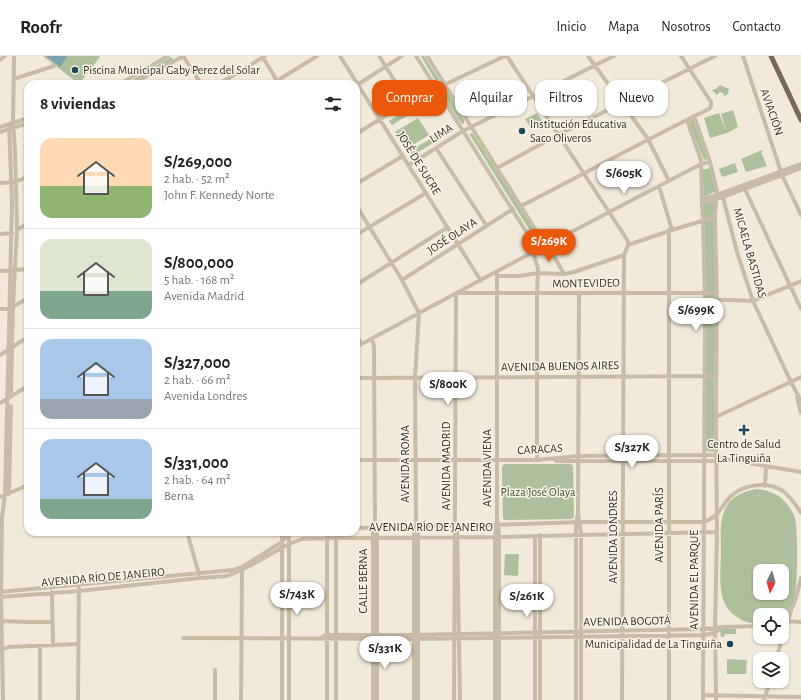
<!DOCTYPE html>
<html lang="es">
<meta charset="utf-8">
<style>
:root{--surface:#fff;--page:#f6f6f6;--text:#222;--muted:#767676;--line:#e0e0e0;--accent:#ea580c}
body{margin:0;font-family:"Alegreya Sans",sans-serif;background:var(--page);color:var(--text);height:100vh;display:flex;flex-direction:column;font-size:15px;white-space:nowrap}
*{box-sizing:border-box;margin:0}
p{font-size:13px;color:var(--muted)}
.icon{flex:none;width:22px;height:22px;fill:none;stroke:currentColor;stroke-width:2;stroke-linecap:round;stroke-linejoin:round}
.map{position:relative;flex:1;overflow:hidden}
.side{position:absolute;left:24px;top:24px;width:336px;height:456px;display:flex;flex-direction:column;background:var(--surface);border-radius:12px;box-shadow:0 1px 3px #0004}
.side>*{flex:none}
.banner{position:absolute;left:372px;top:24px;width:369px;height:36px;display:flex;gap:8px}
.needle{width:26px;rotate:185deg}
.tools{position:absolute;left:753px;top:508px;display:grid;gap:8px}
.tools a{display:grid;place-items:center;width:36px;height:36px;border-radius:8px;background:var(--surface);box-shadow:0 1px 3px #0004;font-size:20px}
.price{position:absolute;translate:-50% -34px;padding:0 9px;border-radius:14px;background:#fff;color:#222;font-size:13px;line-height:26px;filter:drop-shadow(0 1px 2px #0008)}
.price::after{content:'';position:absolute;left:50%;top:24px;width:12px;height:9px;margin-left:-6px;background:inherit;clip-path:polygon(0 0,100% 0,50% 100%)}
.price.on{background:var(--accent);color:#fff}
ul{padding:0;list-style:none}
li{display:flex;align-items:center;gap:12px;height:100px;padding:0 16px}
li+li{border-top:1px solid var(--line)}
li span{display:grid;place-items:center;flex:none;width:112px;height:80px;border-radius:12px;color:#555}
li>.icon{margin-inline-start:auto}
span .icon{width:48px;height:48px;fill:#fffc;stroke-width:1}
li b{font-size:17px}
h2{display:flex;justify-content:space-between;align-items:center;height:48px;padding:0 16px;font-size:17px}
.chip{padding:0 14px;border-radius:12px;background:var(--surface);box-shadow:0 1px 3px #0004;font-size:14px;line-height:36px}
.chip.on{background:var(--accent);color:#fff}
header{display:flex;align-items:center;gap:24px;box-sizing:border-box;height:56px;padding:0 20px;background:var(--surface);border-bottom:1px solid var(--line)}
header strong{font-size:19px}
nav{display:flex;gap:22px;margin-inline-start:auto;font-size:14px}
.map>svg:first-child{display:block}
.green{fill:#adc09b;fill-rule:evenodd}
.water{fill:#7aa3ae}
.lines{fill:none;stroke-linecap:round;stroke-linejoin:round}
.minor{stroke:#c9bca7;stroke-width:4}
.major{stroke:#776858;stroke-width:5}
.poi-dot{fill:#1d4956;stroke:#f9f4e7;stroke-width:1.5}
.labels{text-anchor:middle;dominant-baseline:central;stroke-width:3;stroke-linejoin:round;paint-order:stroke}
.poi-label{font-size:12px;fill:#352e27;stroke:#f9f4e7;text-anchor:start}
.street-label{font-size:12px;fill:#352e27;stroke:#f9f4e7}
.park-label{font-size:12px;fill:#3e532b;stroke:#f9f4e7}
</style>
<header>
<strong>Roofr</strong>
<nav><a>Inicio</a><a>Mapa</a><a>Nosotros</a><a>Contacto</a></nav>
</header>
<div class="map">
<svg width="801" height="644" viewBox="0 0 801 644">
<rect width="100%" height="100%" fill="#f1eada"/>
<!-- green -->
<path class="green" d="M43 0H99L100 1 79 28Z
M421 0H424L439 24H435Z
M171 1 173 3 172 5 134 25H132L134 23Z
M720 29 729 33 728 38 724 40 723 37 720 36 717 39 712 34 716 33Z
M443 34H447L464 64V68L461 67 442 37Z
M430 40 433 44 392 69 389 65Z
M733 54 738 71 727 77 721 58Z
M537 57 543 66 538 69 539 73 537 74 535 70 531 72 525 63Z
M719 57 727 77 710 82 704 62Z
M418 62 429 79 406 93 395 76Z
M693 63 707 103 704 104 689 66Z
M451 71 453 75 412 100 409 95Z
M470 77 473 78 541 185 537 186 470 79Z
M762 94 763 95 761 96 767 110 746 116 741 103Z
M735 107 738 116 722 121 719 113Z
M710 112 716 135 704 141 702 114Z
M716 143 714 396 706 395 702 147Z
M504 408H571L573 410 574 461 572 463 504 464 503 462 502 411Z
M757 433C776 435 788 444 795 462 798 475 798 531 794 543 792 550 788 556 782 561V559H760V568C752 568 744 566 737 561 715 547 721 518 721 496 721 481 719 464 726 451 733 439 745 435 757 433ZM760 515H782V537H760Z
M505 498H519L518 520 504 519Z
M720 573H736V578H725L724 581H721Z
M727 603 747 604 746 618H727Z"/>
<!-- water -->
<path class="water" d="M46 0H66L67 1 60 11Z"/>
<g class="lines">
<!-- minor -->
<path class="minor" d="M183 0 201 28
M262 0 279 28
M340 0 481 225
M379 0 408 46
M416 0 537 193
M427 0 545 189
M507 0 628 185V189
M588 0 648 83 669 125
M743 0 782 119 801 159
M0 4 5 0
M14 23 54 10
M120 28 168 0
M132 28 184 0
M219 28 265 0
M272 28 317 0
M357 29 402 0
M694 60 710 106 717 135 715 161 717 243 716 361 717 476 715 572 716 644
M687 64 701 104 702 147 703 165 705 243 703 644
M0 71 28 62
M0 76 28 67
M356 78 408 46 505 0
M436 92 486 169
M409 109 463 75 614 0
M497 112 558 79 715 0
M0 127C13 126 16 127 28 120
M356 128 403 100
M743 129 801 253
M659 130 672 174
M723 141 737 196 753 245 791 326 801 345
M702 143 717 139 801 108
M702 147 723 141 801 112
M356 149 402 224 419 257 415 321 416 464 418 471V644
M521 150C584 118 645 84 709 53L711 50V46L681 0
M17 174 28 167
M0 178 12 177
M356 179 426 137
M547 188 564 218
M533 196 538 213 537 238V404
M0 215 28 213
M497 220H519L538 217 564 218 574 216 624 199 628 189 672 174 715 161
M402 224 513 153
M356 229 448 171
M457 237H717
M579 237 578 457 581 478V644
M705 243 753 245 801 225
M0 253H9L28 242
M356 278 361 288
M372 283 374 290 375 465 373 472V644
M356 291 533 196 701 108 710 106
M0 299 28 281
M356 322 716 320
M11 337 13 250 17 174 15 95 13 67 14 0
M797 341 801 357
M0 347 28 330
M716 361 801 321
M356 404H537L578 400 704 399H716L725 403 801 416
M556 405H716L725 403
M765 430 766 410
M9 438 11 350
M0 441 28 429
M498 467 499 480V644
M457 468 460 644
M377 470V644
M356 472 496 469 580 466H704C721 460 719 452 730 441 743 428 768 425 783 435 791 441 796 449 801 457
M187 476 199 518
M289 476V644
M540 479V644
M535 480V644
M0 536 233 514 242 511 282 486 290 476
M52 536 53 590
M0 541 79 535 200 522 227 520 242 514 289 488 302 483 336 482 495 481 717 476
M782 564C795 554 797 537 801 522
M2 565 28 566H52
M785 565 801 566
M183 582 413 583 704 579 715 577 722 571
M320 582 326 579H413L703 573 726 571 760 570
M0 594 9 591 78 588
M776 603 791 555
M703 639 801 641
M3 644 1 541 2 461 5 439 12 147 9 68
M40 644V590
M78 644 79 532
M215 644V614
M241 644 242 512
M282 644V476
M327 644V476
M336 644V476
M414 644V470
M454 644 456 237
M495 644V481L497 465V215
M576 644V466L578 458
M622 644 624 199
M669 644V174
M764 644 770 625"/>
<!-- major -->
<path class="major" d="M771 0 801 64"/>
</g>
<!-- markers -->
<g class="poi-dot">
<circle cx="75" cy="14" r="4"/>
<circle cx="522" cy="75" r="4"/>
<path d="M742 368h4v4h4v4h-4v4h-4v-4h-4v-4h4z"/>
<circle cx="730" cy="588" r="4"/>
</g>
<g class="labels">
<!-- poi labels -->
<g class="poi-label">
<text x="83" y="14">Piscina Municipal Gaby Perez del Solar</text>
<text x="530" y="68">Institución Educativa<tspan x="530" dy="14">Saco Oliveros</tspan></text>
<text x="744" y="388" text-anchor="middle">Centro de Salud<tspan x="744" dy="14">La Tinguiña</tspan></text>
<text x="722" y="588" text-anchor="end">Municipalidad de La Tinguiña</text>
</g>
<!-- street labels -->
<g class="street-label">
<text transform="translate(772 56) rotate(71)">AVIACIÓN</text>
<text transform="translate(441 77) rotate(-32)">LIMA</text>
<text transform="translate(419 107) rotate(58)">JOSÉ DE SUCRE</text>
<text transform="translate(452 180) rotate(-33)">JOSÉ OLAYA</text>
<text transform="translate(750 197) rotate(74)">MICAELA BASTIDAS</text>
<text transform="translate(586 227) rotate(-1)">MONTEVIDEO</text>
<text transform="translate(560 310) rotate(-1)">AVENIDA BUENOS AIRES</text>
<text transform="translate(540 393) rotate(-3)">CARACAS</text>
<text transform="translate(405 408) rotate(-90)">AVENIDA ROMA</text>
<text transform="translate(446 410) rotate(-90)">AVENIDA MADRID</text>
<text transform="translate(487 412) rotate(-90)">AVENIDA VIENA</text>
<text transform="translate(659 469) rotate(-90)">AVENIDA PARÍS</text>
<text x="431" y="471">AVENIDA RÍO DE JANEIRO</text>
<text transform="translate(613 481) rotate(-90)">AVENIDA LONDRES</text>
<text transform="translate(103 521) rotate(-5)">AVENIDA RÍO DE JANEIRO</text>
<text transform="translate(694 524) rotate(-90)">AVENIDA EL PARQUE</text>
<text transform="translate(363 525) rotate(-90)">CALLE BERNA</text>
<text transform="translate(627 565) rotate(-1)">AVENIDA BOGOTÁ</text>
</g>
<!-- park labels -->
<g class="park-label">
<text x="538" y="436">Plaza José Olaya</text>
</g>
</g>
</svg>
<div class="tools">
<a><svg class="needle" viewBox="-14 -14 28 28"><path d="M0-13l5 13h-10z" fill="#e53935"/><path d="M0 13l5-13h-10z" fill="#767676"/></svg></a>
<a><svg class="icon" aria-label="locate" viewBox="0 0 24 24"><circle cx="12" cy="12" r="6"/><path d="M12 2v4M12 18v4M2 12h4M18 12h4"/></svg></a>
<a><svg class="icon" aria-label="layers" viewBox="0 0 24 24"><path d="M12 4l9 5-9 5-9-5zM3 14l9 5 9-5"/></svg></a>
</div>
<b class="price" style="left:624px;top:139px">S/605K</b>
<b class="price on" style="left:549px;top:207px">S/269K</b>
<b class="price" style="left:696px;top:276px">S/699K</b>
<b class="price" style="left:448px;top:350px">S/800K</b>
<b class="price" style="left:632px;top:413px">S/327K</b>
<b class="price" style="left:297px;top:560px">S/743K</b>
<b class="price" style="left:527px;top:562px">S/261K</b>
<b class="price" style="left:385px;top:614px">S/331K</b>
<div class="banner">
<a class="chip on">Comprar</a>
<a class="chip">Alquilar</a>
<a class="chip">Filtros</a>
<a class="chip">Nuevo</a>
</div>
<section class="side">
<h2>8 viviendas<svg class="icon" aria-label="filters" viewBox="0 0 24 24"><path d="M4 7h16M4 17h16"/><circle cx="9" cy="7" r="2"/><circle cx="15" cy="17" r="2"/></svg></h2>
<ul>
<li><span style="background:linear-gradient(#ffd9b3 60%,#8fb573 0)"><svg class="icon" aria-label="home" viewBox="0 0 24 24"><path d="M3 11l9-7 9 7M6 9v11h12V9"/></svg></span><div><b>S/269,000</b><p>2 hab. · 52 m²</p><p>John F. Kennedy Norte</p></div></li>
<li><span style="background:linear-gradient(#dfe7d0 65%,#7fa58c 0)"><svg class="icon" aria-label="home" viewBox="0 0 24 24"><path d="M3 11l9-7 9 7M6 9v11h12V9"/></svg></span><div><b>S/800,000</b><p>5 hab. · 168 m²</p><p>Avenida Madrid</p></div></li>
<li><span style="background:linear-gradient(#a9c7e8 75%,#9aa5b1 0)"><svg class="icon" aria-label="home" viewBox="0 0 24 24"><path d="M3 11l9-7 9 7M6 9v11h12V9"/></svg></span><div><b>S/327,000</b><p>2 hab. · 66 m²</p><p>Avenida Londres</p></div></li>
<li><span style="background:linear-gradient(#a9c7e8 75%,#7fa58c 0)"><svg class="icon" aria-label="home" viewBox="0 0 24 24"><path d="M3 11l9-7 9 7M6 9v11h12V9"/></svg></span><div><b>S/331,000</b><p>2 hab. · 64 m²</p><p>Berna</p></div></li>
</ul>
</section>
</div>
